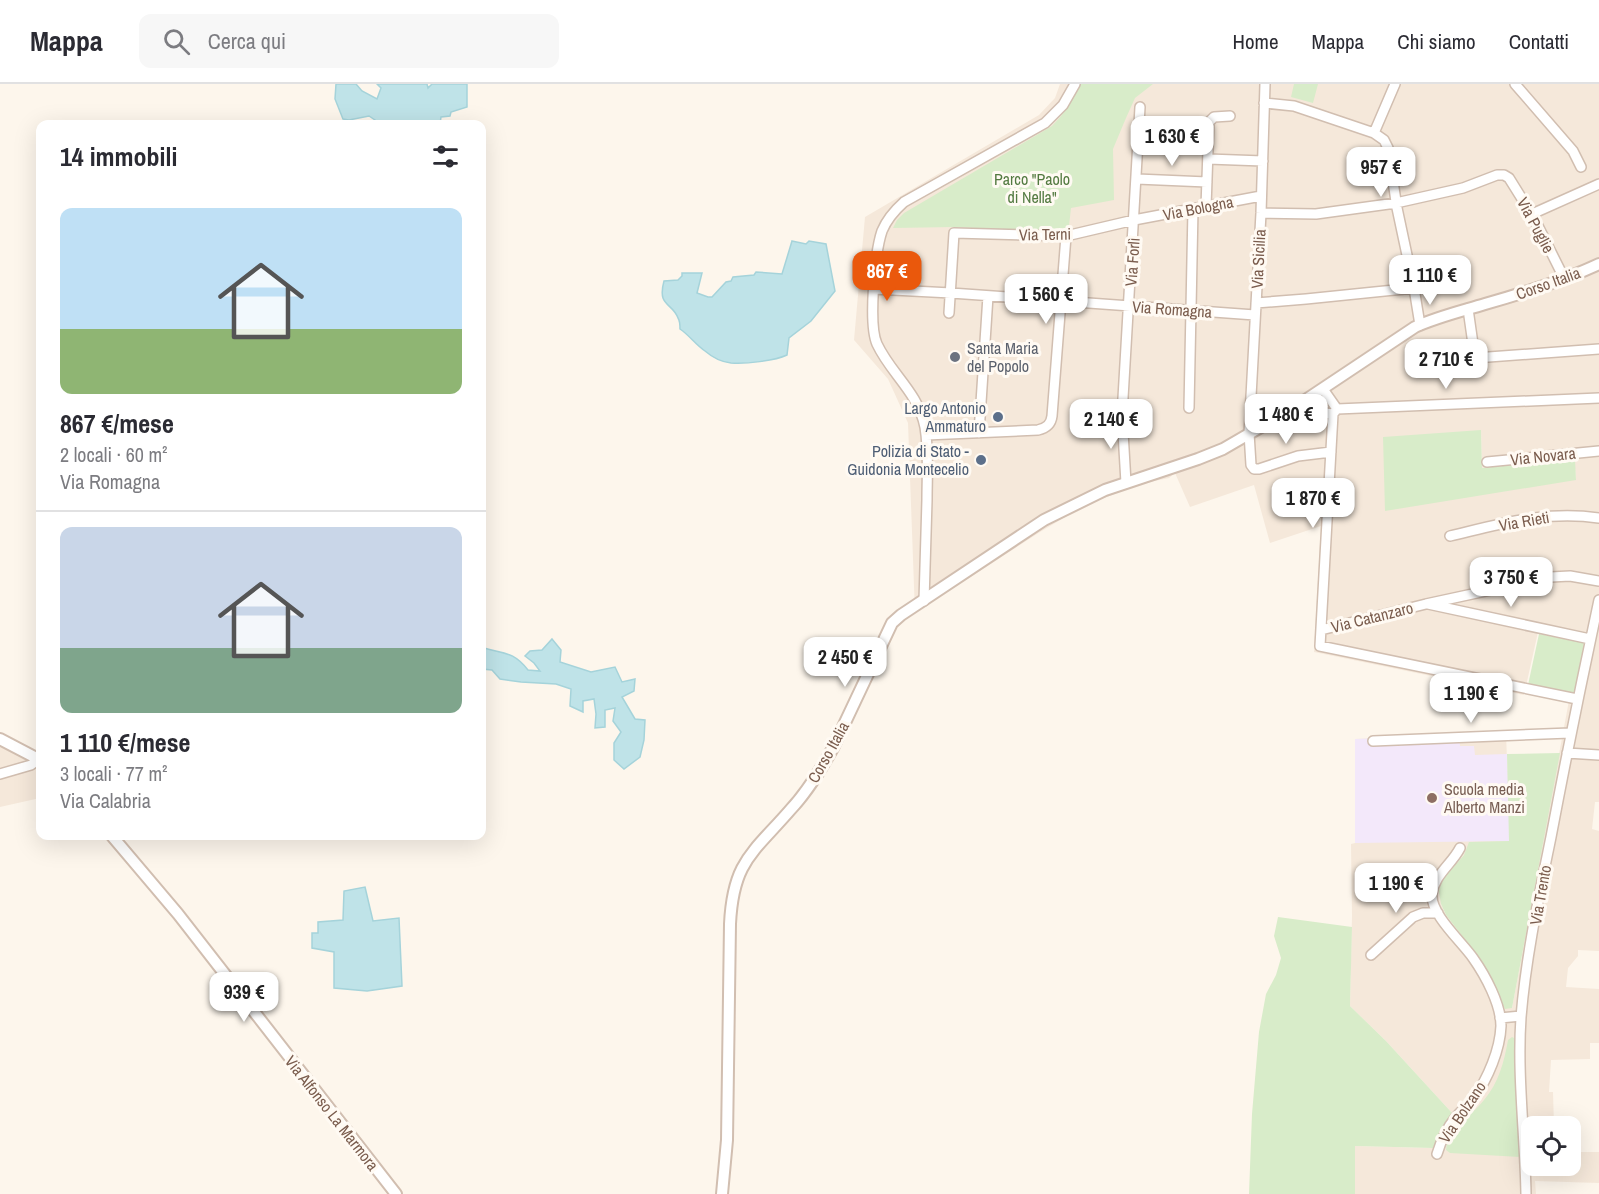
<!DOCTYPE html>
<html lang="it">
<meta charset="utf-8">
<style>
:root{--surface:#fff;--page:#f7f7f7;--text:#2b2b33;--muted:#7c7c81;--line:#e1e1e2;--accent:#ea580c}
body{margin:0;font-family:"Archivo Narrow",sans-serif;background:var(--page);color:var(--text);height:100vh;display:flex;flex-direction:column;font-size:22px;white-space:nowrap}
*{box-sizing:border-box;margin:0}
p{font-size:20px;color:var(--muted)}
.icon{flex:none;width:33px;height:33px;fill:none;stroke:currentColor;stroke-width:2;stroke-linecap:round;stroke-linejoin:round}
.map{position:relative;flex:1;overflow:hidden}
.sheet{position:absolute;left:36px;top:36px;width:450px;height:720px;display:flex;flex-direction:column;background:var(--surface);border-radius:12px;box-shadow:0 6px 24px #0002}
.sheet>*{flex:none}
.buttons{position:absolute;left:1521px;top:1032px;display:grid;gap:12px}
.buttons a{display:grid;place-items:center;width:60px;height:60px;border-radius:12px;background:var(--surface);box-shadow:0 6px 24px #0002;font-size:30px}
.price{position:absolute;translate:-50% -51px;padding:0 14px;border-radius:12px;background:#fff;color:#222;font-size:20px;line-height:39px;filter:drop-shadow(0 2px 3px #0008)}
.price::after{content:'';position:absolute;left:50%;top:36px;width:18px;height:14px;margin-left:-9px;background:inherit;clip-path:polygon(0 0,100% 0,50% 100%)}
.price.current{background:var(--accent);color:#fff}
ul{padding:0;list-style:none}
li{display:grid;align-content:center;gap:12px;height:318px;padding:0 24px}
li+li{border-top:2px solid var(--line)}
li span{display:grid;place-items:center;height:186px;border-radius:12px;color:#555}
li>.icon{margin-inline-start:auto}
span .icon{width:108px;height:108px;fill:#fffc;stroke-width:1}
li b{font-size:26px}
h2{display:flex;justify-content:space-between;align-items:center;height:72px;padding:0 24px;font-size:26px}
header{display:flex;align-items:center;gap:36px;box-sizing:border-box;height:84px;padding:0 30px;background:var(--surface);border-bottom:2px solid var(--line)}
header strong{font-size:28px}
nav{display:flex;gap:33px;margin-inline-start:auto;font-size:21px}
.search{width:420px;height:54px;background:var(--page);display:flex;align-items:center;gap:15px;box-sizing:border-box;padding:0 21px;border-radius:12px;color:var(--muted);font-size:22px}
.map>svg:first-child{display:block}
.residential{fill:#f5e8da;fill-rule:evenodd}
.education{fill:#f3e8fa}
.green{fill:#d8ecc9}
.water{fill:#bfe3e8;stroke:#a5d3da;stroke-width:1.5}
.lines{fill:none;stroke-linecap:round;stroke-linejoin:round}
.minor-casing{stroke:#d1beb0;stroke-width:12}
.tertiary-casing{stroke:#d1beb0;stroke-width:14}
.minor{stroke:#fff;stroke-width:9}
.tertiary{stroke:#fff;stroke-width:10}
.worship-dot{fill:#6b7280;stroke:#fffaf3;stroke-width:2}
.service-dot{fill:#5c6f8a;stroke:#fffaf3;stroke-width:2}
.education-dot{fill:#8d6e63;stroke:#fffaf3;stroke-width:2}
.labels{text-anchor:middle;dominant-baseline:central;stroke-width:6;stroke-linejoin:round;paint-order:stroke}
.park-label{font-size:16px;fill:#537a41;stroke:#fffaf3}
.street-label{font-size:16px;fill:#7a5c4d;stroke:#fffaf3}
.worship-label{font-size:16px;fill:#5b616d;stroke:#fffaf3;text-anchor:start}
.service-label{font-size:16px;fill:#4e5e75;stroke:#fffaf3;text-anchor:end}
.education-label{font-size:16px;fill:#785e54;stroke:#fffaf3;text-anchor:start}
</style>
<header>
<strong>Mappa</strong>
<div class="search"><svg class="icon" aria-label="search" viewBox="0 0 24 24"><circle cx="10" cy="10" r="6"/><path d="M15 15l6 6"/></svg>Cerca qui</div>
<nav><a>Home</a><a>Mappa</a><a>Chi siamo</a><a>Contatti</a></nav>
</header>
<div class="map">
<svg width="1599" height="1110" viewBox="0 0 1599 1110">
<rect width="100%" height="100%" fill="#fdf6ec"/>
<!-- residential -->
<path class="residential" d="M1060 0H1599V718H1595L1592 745 1599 747V867L1578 866V872L1568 884 1566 903 1599 905V959H1590V975L1551 976 1549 1008H1553L1554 1042H1532L1531 1045 1532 1082H1570L1571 1068H1599V1099L1535 1097 1536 1110H1355V1062L1433 1064 1453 1030 1386 957 1350 922 1352 832 1351 760 1355 759V655L1506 649 1510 757 1464 771 1441 797V820L1446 831 1482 878 1491 894 1512 924 1580 557 1538 548 1524 611 1314 568 1321 442 1270 459 1254 401 1190 423 1175 389 1169 394 1139 400 1082 423 1040 448 915 529 908 339 888 295 854 256 865 133 1039 31 1055 14ZM1481 346 1482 384 1574 375 1576 395 1385 426Z
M0 662 40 684V714L0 723Z"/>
<!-- education -->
<path class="education" d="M1459 651 1460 662H1474L1475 671 1507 670 1510 757 1355 759V655Z"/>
<!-- green -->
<path class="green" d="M1080 0H1153L1135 14 1126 34 1113 65 1114 116 1071 124 1069 142 1057 148 955 143 893 144 897 136 904 129 1052 42C1065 29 1073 16 1080 0Z
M1294 0H1318L1313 19 1291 13Z
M1481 346 1482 384 1575 375 1576 396 1385 427 1383 353Z
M1539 550 1584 559 1574 611 1528 601Z
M1560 669 1512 924 1505 925 1482 878 1446 831 1441 820 1439 808 1441 797 1464 771 1469 758 1509 757 1507 670Z
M1278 833 1352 843 1350 922 1386 957 1453 1030 1438 1053 1433 1064 1355 1062V1110H1249L1252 1030 1259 948 1266 910 1276 891 1281 874 1274 852Z
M1512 953 1514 954 1516 959 1520 1073 1450 1069 1446 1066C1448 1043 1471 1033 1484 1016 1499 998 1504 978 1508 956Z"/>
<!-- water -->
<path class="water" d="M336 0H356L362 7 377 15 381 4 377 0H427L428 4 432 0H467V23L451 28 450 32 441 33 440 40H381L369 32 349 36 343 35 335 15Z
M792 157 806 160 809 157 826 160 835 207 811 237 789 254 787 271C774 277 746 280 731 279 721 278 712 273 705 267 696 261 689 251 680 245 680 241 680 237 678 234 672 218 657 223 664 197L678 196 682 192V189H702L697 209 708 213H712L726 198 731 197 733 193 754 191 756 188 782 190Z
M552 555 561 566 560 578 591 588 615 583 622 598 635 595 634 607 622 613 635 635 645 636 644 656 640 673 624 685 614 676V659L621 648 613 637 615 624 605 626V643L595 644 596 630 594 615 583 617V628L570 622 571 605 556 600 521 598 500 595 492 586 482 585V565L484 564C504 570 513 567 528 586L540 587 534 579 525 572 530 567 542 566Z
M365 803 373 837 399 834 402 902 367 907 334 904V868L312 864V849H318V838L343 836 344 807Z"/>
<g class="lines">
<!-- minor casing -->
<g class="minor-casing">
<path id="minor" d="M1265 0 1261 129 1249 349 1251 381 1254 385H1259L1298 372 1331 368
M1395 0 1374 49 1384 56 1388 64 1397 124 1414 204 1420 241
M1515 0 1573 67 1581 83
M1264 19 1294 22 1374 49
M1208 75 1263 77
M1137 95 1207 98
M1206 123 1209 38 1214 33 1230 32
M1261 129 1316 130 1396 119 1463 104 1497 91H1504L1509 94 1534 134 1564 194
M1532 130 1599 100
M874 205 951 209 1255 231
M1256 219 1306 215 1414 204
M1468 225 1475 274 1599 265
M949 229 954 149 1066 152 1134 136 1261 112
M1323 305 1337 325
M1251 311 1264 328 1276 334
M1189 324 1193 125
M1292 325 1333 330 1337 325 1599 314
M1333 330 1320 562 1577 615
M979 349 988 212
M926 351 1038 346C1047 344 1051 340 1052 332L1066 152
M1487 378 1599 367
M1126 399 1122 331 1140 23
M1450 452C1501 440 1546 426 1599 434
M924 517C925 483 926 449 927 416 927 391 929 367 925 343 918 308 891 290 877 260 868 240 875 168 882 147 887 135 895 126 904 118L1045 39 1063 21 1075 0
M1428 520 1590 555
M1321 546 1426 520 1551 493 1570 492 1599 497
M1373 657 1570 649
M1567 669 1599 671
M0 690 31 681 39 675
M1371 871 1413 833 1423 829H1438
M1500 934 1521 932
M1437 1070C1441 1057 1446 1045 1455 1034 1461 1027 1468 1021 1474 1014 1488 994 1500 966 1501 942 1501 920 1485 891 1473 874 1462 858 1430 830 1432 810 1434 791 1452 780 1460 764
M1526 1110C1525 1051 1517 991 1521 933 1526 872 1539 812 1551 753 1566 674 1582 595 1599 516"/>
</g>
<!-- tertiary casing -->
<g class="tertiary-casing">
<path id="tertiary" d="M0 655 40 676
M112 752 178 830 396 1110
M722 1110 727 1056 730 840C733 777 753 769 791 725 808 707 821 685 833 664L892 539 901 531 1044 436 1105 406 1198 375 1223 365 1292 325 1415 243C1437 233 1462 227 1485 220 1524 209 1563 197 1599 180"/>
</g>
<!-- minor -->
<use href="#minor" class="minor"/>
<!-- tertiary -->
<use href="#tertiary" class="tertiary"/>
</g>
<!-- markers -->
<circle class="worship-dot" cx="955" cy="273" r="6"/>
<g class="service-dot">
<circle cx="998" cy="333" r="6"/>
<circle cx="981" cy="376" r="6"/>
</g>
<circle class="education-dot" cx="1432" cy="714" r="6"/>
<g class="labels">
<!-- park labels -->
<g class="park-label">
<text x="1032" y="95">Parco "Paolo<tspan x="1032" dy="18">di Nella"</tspan></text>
</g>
<!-- street labels -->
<g class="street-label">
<text transform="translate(1198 124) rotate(-11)">Via Bologna</text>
<text transform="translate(1536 141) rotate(62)">Via Puglie</text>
<text transform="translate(1045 150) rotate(-1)">Via Terni</text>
<text transform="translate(1258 175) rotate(-87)">Via Sicilia</text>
<text transform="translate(1132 178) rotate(-86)">Via Forlì</text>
<text transform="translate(1548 199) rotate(-20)">Corso Italia</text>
<text transform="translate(1172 225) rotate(4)">Via Romagna</text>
<text transform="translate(1543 372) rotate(-6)">Via Novara</text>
<text transform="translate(1524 437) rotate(-10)">Via Rieti</text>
<text transform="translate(1372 533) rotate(-14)">Via Catanzaro</text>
<text transform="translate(828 668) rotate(-61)">Corso Italia</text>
<text transform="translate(1540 811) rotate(-80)">Via Trento</text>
<text transform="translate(1462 1028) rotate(-56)">Via Bolzano</text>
<text transform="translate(332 1029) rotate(52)">Via Alfonso La Marmora</text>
</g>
<!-- worship labels -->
<g class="worship-label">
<text x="967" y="264">Santa Maria<tspan x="967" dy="18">del Popolo</tspan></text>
</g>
<!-- service labels -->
<g class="service-label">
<text x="986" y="324">Largo Antonio<tspan x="986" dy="18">Ammaturo</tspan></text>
<text x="969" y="367">Polizia di Stato -<tspan x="969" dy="18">Guidonia Montecelio</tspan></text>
</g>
<!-- education labels -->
<g class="education-label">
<text x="1444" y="705">Scuola media<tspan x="1444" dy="18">Alberto Manzi</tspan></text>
</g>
</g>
</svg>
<div class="buttons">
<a><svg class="icon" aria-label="locate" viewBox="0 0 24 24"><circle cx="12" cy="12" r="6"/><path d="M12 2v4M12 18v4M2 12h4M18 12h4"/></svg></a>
</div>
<b class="price" style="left:1172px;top:83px">1 630 €</b>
<b class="price" style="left:1381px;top:114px">957 €</b>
<b class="price current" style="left:887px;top:218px">867 €</b>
<b class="price" style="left:1430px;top:222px">1 110 €</b>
<b class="price" style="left:1046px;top:241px">1 560 €</b>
<b class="price" style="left:1446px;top:306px">2 710 €</b>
<b class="price" style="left:1286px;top:361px">1 480 €</b>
<b class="price" style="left:1111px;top:366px">2 140 €</b>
<b class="price" style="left:1313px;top:445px">1 870 €</b>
<b class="price" style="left:1511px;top:524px">3 750 €</b>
<b class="price" style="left:845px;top:604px">2 450 €</b>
<b class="price" style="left:1471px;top:640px">1 190 €</b>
<b class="price" style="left:1396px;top:830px">1 190 €</b>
<b class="price" style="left:244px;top:939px">939 €</b>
<section class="sheet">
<h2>14 immobili<svg class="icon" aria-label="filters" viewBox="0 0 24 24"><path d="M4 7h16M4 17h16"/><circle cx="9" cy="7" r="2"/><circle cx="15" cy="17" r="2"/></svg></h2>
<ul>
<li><span style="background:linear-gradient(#bfe0f5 65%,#8fb573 0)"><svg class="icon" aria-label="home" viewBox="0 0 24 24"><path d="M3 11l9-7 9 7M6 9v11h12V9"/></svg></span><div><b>867 €/mese</b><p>2 locali · 60 m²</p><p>Via Romagna</p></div></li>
<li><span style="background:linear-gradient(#c9d6e8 65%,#7fa58c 0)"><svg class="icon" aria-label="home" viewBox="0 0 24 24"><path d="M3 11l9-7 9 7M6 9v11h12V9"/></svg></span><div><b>1 110 €/mese</b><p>3 locali · 77 m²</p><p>Via Calabria</p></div></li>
</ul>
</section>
</div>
